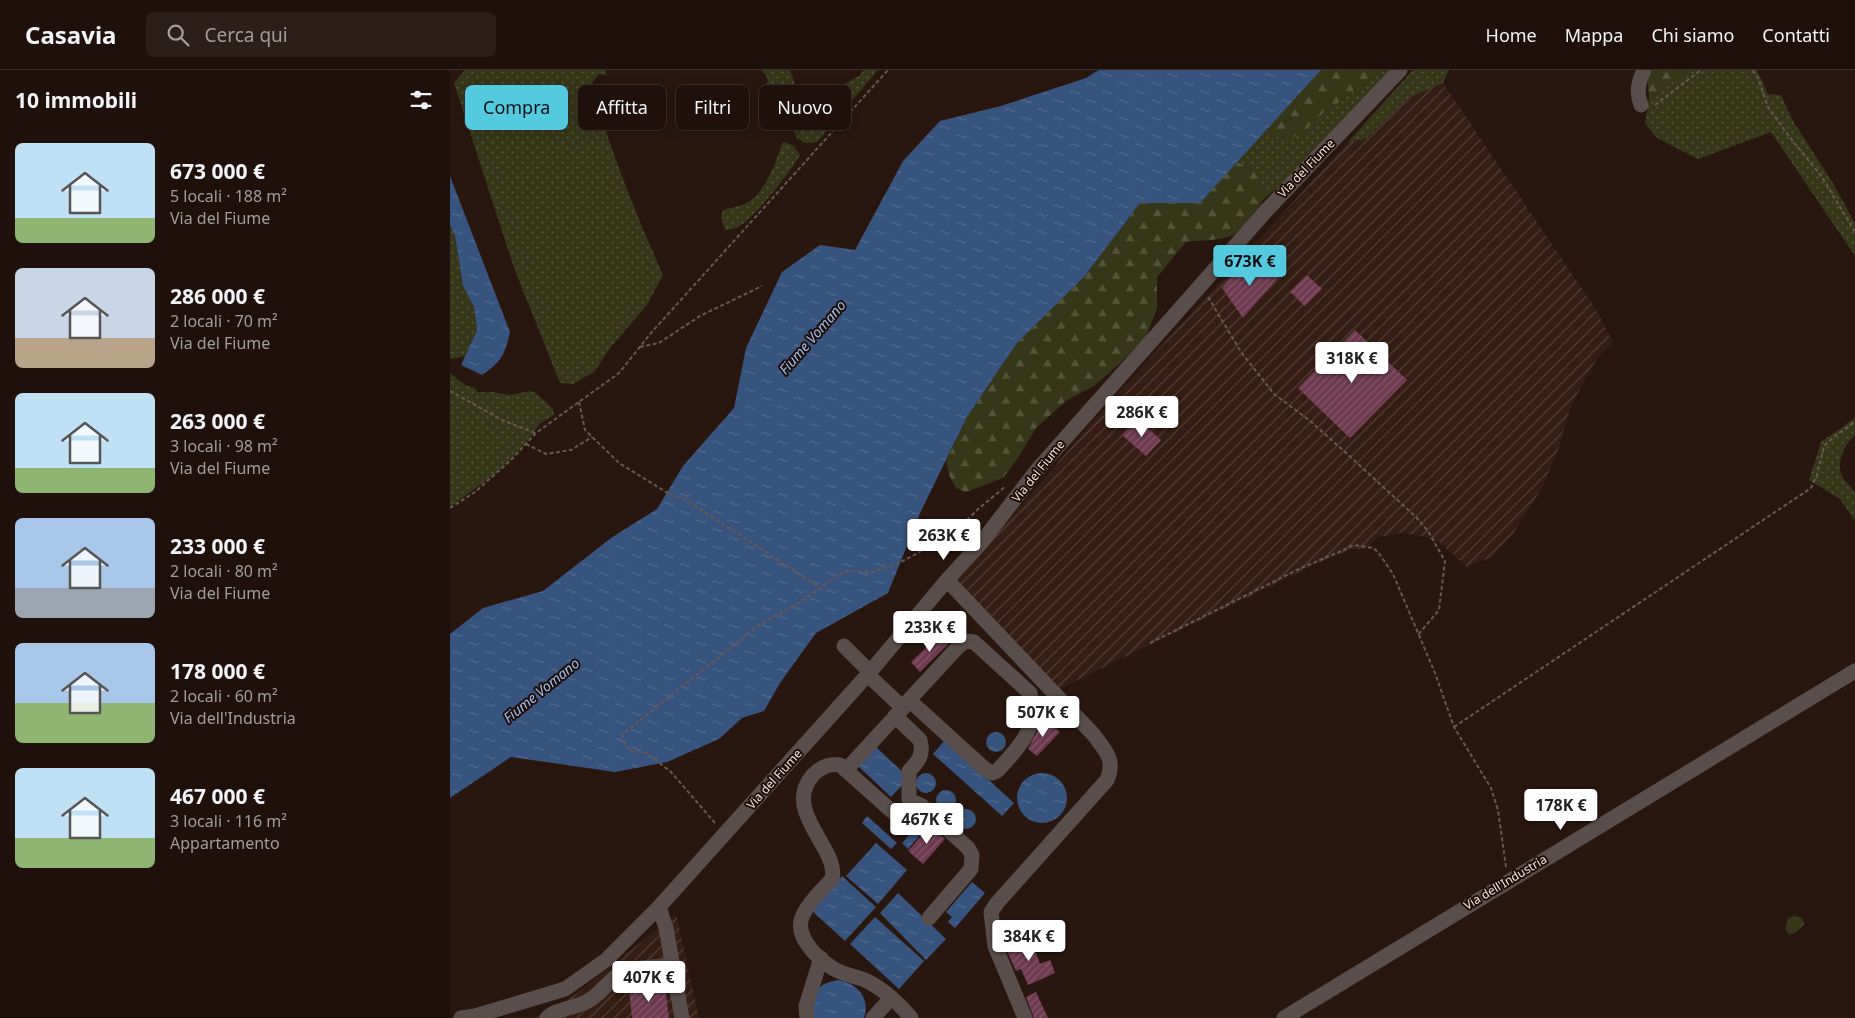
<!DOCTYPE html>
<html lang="it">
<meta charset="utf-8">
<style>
:root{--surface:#1f100b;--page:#2c1e19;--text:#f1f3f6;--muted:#a19d9d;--line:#3c302c;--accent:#54cade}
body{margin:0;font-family:"Noto Sans",sans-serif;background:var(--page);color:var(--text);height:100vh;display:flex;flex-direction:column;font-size:19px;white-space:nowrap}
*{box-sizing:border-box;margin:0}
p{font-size:16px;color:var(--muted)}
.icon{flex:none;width:28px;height:28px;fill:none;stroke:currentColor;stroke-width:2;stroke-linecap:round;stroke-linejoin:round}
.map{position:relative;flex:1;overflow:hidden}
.drawer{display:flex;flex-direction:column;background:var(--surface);width:450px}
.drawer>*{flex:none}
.banner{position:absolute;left:15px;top:15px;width:475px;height:45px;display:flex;gap:10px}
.price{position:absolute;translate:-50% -42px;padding:0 11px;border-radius:5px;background:#fff;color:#222;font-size:16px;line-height:32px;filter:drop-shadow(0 1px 2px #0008)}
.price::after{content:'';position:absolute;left:50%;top:30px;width:15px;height:11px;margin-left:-8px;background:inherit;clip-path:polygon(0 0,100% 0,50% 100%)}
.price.active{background:var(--accent);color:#111}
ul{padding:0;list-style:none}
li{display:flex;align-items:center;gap:15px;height:125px;padding:0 15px}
li span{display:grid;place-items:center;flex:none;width:140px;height:100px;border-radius:8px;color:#555}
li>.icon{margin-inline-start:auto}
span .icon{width:60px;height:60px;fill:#fffc;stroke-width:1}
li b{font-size:21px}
h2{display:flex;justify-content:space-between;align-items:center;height:60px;padding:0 15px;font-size:21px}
.tag{padding:0 18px;border-radius:8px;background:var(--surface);box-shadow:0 2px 12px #0003,0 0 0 1px var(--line);font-size:18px;line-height:45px}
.tag.active{background:var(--accent);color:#111}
header{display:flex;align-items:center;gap:30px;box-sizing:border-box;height:70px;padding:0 25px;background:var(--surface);border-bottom:1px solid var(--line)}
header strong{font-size:24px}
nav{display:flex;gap:28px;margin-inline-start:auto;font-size:18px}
.search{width:350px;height:45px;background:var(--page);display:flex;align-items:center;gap:12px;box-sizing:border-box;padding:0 18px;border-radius:8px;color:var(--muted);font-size:19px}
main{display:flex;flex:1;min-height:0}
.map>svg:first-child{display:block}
.industrial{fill:url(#industrial-furrows)}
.grass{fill:url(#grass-dots)}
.forest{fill:url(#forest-firs)}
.water{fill:url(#water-ripples)}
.building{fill:url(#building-hatch)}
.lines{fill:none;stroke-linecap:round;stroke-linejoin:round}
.path{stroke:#695852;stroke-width:2;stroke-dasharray:4 2.5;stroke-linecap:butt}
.minor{stroke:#594e4c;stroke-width:15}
.labels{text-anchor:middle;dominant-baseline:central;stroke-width:4;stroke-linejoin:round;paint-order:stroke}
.street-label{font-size:12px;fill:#f3e5e0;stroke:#1f0d07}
.water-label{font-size:14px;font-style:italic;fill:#9bc1f6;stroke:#1f0d07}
</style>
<header>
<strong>Casavia</strong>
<div class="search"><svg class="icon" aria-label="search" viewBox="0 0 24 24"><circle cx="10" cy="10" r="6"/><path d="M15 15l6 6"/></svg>Cerca qui</div>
<nav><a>Home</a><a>Mappa</a><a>Chi siamo</a><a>Contatti</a></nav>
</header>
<main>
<section class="drawer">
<h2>10 immobili<svg class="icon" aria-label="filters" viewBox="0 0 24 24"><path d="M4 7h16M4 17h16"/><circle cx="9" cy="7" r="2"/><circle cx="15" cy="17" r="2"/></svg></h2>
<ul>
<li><span style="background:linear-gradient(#bfe0f5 75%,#8fb573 0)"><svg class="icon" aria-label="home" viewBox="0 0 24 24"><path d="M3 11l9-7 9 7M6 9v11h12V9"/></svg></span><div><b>673 000 €</b><p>5 locali · 188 m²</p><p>Via del Fiume</p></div></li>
<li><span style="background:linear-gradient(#c9d6e8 70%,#b9a48a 0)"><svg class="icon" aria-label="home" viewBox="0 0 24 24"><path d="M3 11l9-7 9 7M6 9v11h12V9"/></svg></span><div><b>286 000 €</b><p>2 locali · 70 m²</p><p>Via del Fiume</p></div></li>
<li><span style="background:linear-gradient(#bfe0f5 75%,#8fb573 0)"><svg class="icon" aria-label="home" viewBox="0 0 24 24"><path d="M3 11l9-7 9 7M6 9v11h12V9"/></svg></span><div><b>263 000 €</b><p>3 locali · 98 m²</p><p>Via del Fiume</p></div></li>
<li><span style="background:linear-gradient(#a9c7e8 70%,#9aa5b1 0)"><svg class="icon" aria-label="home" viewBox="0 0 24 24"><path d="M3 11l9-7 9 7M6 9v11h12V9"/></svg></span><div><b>233 000 €</b><p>2 locali · 80 m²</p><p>Via del Fiume</p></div></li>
<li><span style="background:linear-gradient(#a9c7e8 60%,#8fb573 0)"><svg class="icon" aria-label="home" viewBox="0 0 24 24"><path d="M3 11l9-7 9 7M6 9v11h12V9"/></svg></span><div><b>178 000 €</b><p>2 locali · 60 m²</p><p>Via dell'Industria</p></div></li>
<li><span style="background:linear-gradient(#bfe0f5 70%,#8fb573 0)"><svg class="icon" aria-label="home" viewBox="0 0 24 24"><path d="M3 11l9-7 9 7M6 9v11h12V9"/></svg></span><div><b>467 000 €</b><p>3 locali · 116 m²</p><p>Appartamento</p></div></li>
</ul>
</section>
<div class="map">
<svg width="1405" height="948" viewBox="0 0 1405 948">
<defs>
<pattern id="industrial-furrows" width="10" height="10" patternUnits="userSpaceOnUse" patternTransform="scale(1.25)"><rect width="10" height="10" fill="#361d13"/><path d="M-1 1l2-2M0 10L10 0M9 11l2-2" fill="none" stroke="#543e35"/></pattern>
<pattern id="grass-dots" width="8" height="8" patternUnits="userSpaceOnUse" patternTransform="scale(1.25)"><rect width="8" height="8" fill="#363718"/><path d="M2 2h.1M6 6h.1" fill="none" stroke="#545439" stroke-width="1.8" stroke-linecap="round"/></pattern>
<pattern id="forest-firs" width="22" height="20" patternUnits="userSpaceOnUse" patternTransform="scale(1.25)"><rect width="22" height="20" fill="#363718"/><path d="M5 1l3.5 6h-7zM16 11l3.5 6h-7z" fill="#545439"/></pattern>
<pattern id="water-ripples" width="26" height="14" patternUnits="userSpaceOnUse" patternTransform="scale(1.25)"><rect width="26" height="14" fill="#36547d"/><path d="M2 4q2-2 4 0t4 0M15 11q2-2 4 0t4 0" fill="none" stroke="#546c8f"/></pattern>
<pattern id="building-hatch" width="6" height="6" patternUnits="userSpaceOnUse" patternTransform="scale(1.25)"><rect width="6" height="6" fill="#6e3b50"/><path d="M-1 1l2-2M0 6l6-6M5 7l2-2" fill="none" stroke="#835769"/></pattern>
</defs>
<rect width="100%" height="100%" fill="#29160f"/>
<!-- industrial -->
<path class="industrial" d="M993 13 1145 238 1163 272 1160 276 1149 286 1137 305 1120 339 1108 381 1092 418 1062 465 1042 487 1017 497 989 472 967 465 950 463 928 467 914 479H902L868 493 603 622 505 507 548 463 649 344 898 72 916 69 958 28Z
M226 844 249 948H83L126 924Z"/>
<!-- grass -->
<path class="grass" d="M13 0H155L157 5 149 4 141 14C160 79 185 142 213 205L197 235 160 278 145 301 123 314 110 313 64 198 4 13 14 1Z
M312 0H340L357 46 365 45 376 24 409 6 414 0H428L367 72 355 73 347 68 331 34 320 33 313 28 318 9Z
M935 0H947L857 91 813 130V120L800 98 786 92 812 64 833 68 844 67 854 62 875 41 883 37 905 19Z
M963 0H999L993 13 958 28 916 69 898 72Z
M1239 0H1307L1318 24 1331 25 1343 51 1381 110 1405 153V186L1321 62 1248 89 1207 68 1195 53 1199 28Z
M334 72 344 76 350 85C343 99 303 149 290 156 286 159 279 159 275 160L271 147 273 140C279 138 286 137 292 135 314 127 325 94 332 74Z
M0 155 5 166 13 216 24 237 27 260 15 286 0 289Z
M0 303 15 315 25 318 28 322H43L60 325 80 321 86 323 103 339 104 345 90 353 77 372 49 401 0 437Z
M1405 348V366C1394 373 1385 396 1393 408 1396 413 1403 418 1405 423 1405 430 1405 443 1405 451L1390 429 1359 410 1371 372Z"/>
<!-- forest -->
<path class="forest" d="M871 0H935L905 19 883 37 875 41 854 62 844 67 833 68 812 64Z
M1197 0H1239L1199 28Z
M786 92C802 98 818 109 813 129 811 136 803 143 799 148 795 153 790 159 786 163 775 171 750 170 736 172L707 207V238L696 267 669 294 644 316 617 330 586 358 568 388 553 408 516 422 506 418 499 405 496 391 517 347 567 273 634 207 690 133H750Z
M1345 846 1352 848 1354 854 1344 864H1339L1335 859 1338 848Z"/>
<!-- water -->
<path class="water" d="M649 0H871L750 133H690L634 207 567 273 517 347 471 441 438 523 366 563 330 613 314 641 292 648 269 669 217 692 165 702 61 687 0 728V564L33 538 93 521 161 468 207 439 233 396 284 338 296 278 332 202 370 175 405 180 453 91 490 51 551 36 636 8Z
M0 106 60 262C55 285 51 292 32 305L11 295 27 260 24 237 13 216 5 166 0 155Z
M536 672a10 10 0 1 1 20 0a10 10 0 1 1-20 0Z
M495 670 564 733 552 746 483 684Z
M426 677 459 708 441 727 408 696Z
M466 713a10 10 0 1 1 20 0a10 10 0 1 1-20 0Z
M567 728a25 25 0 1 1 50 0a25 25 0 1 1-50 0Z
M486 730a10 10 0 1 1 20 0a10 10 0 1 1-20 0Z
M506 749a10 10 0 1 1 20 0a10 10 0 1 1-20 0Z
M417 746 447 773 441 779 412 753Z
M472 751 478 756 458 779 452 773Z
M426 773 457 800 428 834 396 806Z
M392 806 426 837 395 871 361 840Z
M522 812 535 823 505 858 498 852 502 847 496 842Z
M448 823 496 869 476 890 430 843Z
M425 847 474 891 449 919 400 874Z
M388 910C407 913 421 928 414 948H363C361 926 364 914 388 910Z"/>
<!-- building -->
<path class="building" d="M813 190 830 205 793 248 772 218 789 199 797 205 804 197 806 199Z
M857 205 872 219 855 236 840 222Z
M905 260 957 310 900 368 848 318Z
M692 353 711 370 696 386 672 365 683 354 688 358Z
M490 564 499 573 470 602 461 592Z
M596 650 610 662 587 686 578 679 589 657Z
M480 756 495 769 473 794 458 781Z
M581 869 590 894 600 890 605 903 578 915 571 899 566 901 556 879Z
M215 916 219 948H182L179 919Z
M586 922 598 948H584L576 927Z"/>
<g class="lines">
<!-- path -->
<path class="path" d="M1303 0 1308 8 1318 37 1338 65 1372 107 1405 162
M1205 35 1251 0
M758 227 791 282 824 324 859 350 895 382 966 447 978 461 995 491 989 540 968 565
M190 277 209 273 250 246 312 216
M0 321 52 350 85 363
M129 332 135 360 169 393 221 425 236 430 369 517
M76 374 96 384 121 380 142 367
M0 438 25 422 61 390 86 363 169 303 201 263 438 0
M700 573 851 498 889 482 904 475 923 478 928 482 943 504 985 603 1004 657 1041 718 1048 740 1056 797
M1004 657 1361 418 1367 405 1374 376 1386 365 1405 352
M265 753 221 702 197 683 180 681 174 672 173 664 310 554 351 532 386 506 398 501 423 502 445 495 468 483 496 463 513 454 527 440 556 416"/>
<!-- minor -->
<path class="minor" d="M1191 35C1186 22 1188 13 1194 0
M497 510 643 664C655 680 666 690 657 710L547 833 541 842 545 876 575 948
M394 576 420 602
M418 605 453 638
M445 646 470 670C474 684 469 691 459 701V730L461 737
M396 700 453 638 459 630 509 576 516 571 524 572 580 623C590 657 568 679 547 701L542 703 535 699 459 630
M209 837 216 858 232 948
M11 948 25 946 115 919 156 890 209 837 420 602 497 510 531 473 587 400 751 215 814 143 950 0
M97 948C105 939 125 938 136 932 149 926 157 912 169 905 180 897 208 897 222 895
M357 948 356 936 371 888
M423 948 441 928
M461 948C450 934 433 919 417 911 406 906 392 905 381 897 366 887 343 865 353 845 358 833 373 819 382 809 390 779 331 741 363 705 371 697 379 693 390 695L445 744 451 745 466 733 472 736 518 778 522 785 521 799 479 848
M834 948 1405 601"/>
</g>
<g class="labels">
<!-- street labels -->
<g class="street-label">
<text transform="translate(856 98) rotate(-46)">Via del Fiume</text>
<text transform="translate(588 401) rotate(-51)">Via del Fiume</text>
<text transform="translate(324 709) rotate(-48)">Via del Fiume</text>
<text transform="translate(1055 812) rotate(-31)">Via dell'Industria</text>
</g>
<!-- water labels -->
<g class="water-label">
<text transform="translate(362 267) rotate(-49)">Fiume Vomano</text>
<text transform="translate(91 620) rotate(-39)">Fiume Vomano</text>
</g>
</g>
</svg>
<b class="price active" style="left:800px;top:217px">673K €</b>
<b class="price" style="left:902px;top:314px">318K €</b>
<b class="price" style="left:692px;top:368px">286K €</b>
<b class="price" style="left:494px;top:491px">263K €</b>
<b class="price" style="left:480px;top:583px">233K €</b>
<b class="price" style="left:593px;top:668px">507K €</b>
<b class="price" style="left:1111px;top:761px">178K €</b>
<b class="price" style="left:477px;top:775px">467K €</b>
<b class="price" style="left:579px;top:892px">384K €</b>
<b class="price" style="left:199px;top:933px">407K €</b>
<div class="banner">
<a class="tag active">Compra</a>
<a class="tag">Affitta</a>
<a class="tag">Filtri</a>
<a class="tag">Nuovo</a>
</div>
</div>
</main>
